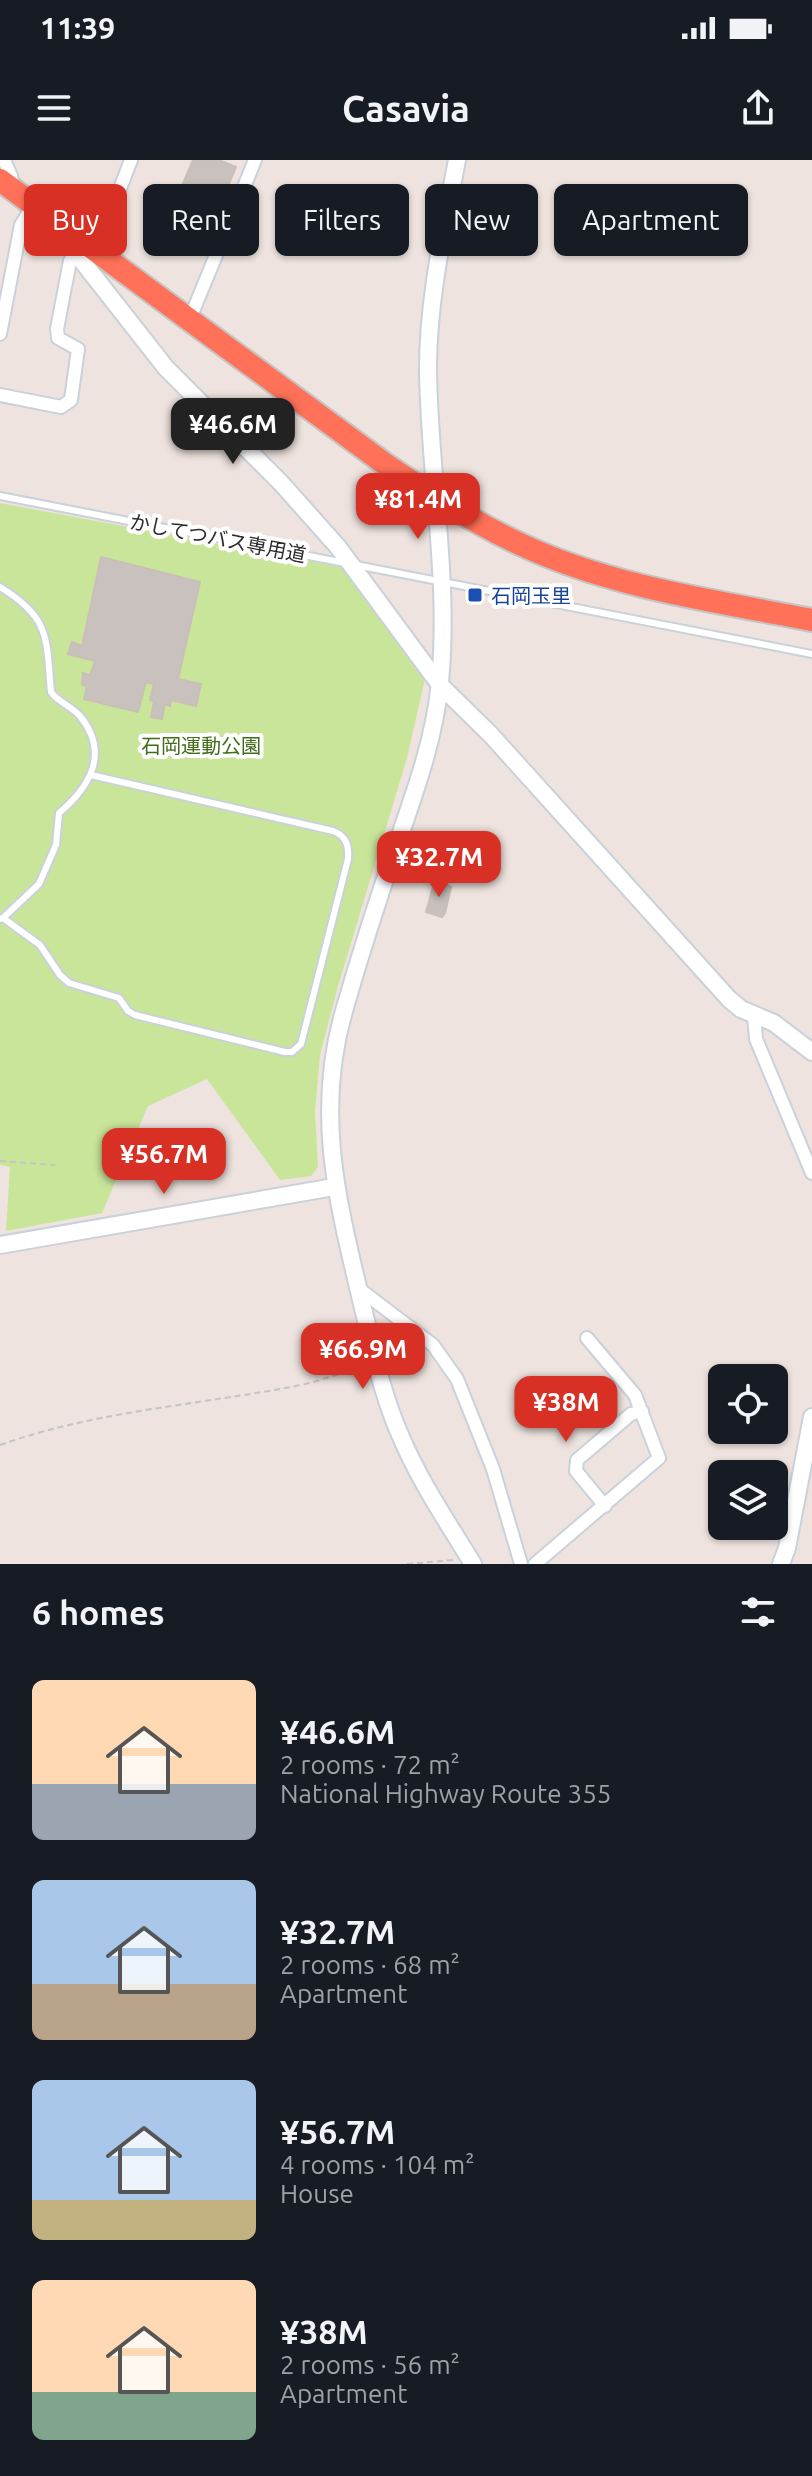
<!DOCTYPE html>
<meta charset="utf-8">
<style>
:root{--surface:#171b24;--page:#20242c;--text:#f1f3f6;--muted:#9ea1a6;--accent:#d93025}
body{margin:0;font-family:Ubuntu,"Noto Sans JP",sans-serif;background:var(--page);color:var(--text);height:100vh;display:flex;flex-direction:column;font-size:30px;white-space:nowrap}
*{box-sizing:border-box;margin:0}
p{font-size:26px;color:var(--muted)}
.icon{flex:none;width:44px;height:44px;fill:none;stroke:currentColor;stroke-width:2;stroke-linecap:round;stroke-linejoin:round}
.map{position:relative;height:1404px;overflow:hidden}
.panel{display:flex;flex-direction:column;background:var(--surface);flex:1}
.panel>*{flex:none}
.hud{position:absolute;left:24px;top:24px;width:764px;height:72px;display:flex;gap:16px}
.controls{position:absolute;left:708px;top:1204px;display:grid;gap:16px}
.controls a{display:grid;place-items:center;width:80px;height:80px;border-radius:12px;background:var(--surface);box-shadow:0 2px 6px #0004;font-size:40px}
.price{position:absolute;translate:-50% -68px;padding:0 18px;border-radius:16px;background:var(--accent);color:#fff;font-size:26px;line-height:52px;filter:drop-shadow(0 2px 4px #0008)}
.price::after{content:'';position:absolute;left:50%;top:48px;width:24px;height:18px;margin-left:-12px;background:inherit;clip-path:polygon(0 0,100% 0,50% 100%)}
.price.current{background:#222;color:#fff}
ul{padding:0;list-style:none}
li{display:flex;align-items:center;gap:24px;height:200px;padding:0 32px}
li span{display:grid;place-items:center;flex:none;width:224px;height:160px;border-radius:12px;color:#555}
li>.icon{margin-inline-start:auto}
span .icon{width:96px;height:96px;fill:#fffc;stroke-width:1}
li b{font-size:34px}
h2{display:flex;justify-content:space-between;align-items:center;height:96px;padding:0 32px;font-size:34px}
.chip{padding:0 28px;border-radius:12px;background:var(--surface);box-shadow:0 2px 6px #0004;font-size:28px;line-height:72px}
.chip.current{background:var(--accent);color:#fff}
.status{display:flex;justify-content:space-between;align-items:center;height:56px;padding:0 40px;background:var(--surface);direction:ltr}
.status svg{height:22px;fill:currentColor}
header{display:flex;justify-content:space-between;align-items:center;height:104px;padding:0 32px;background:var(--surface);font-size:36px;font-weight:700}
.map>svg:first-child{display:block}
.green{fill:#c9e59a}
.building{fill:#c9c1bd;stroke:#cabeb8;stroke-width:2}
.lines{fill:none;stroke-linecap:round;stroke-linejoin:round}
.lane-casing{stroke:#c9d1da;stroke-width:10}
.street-casing{stroke:#c9d1da;stroke-width:16}
.secondary-casing{stroke:#c9d1da;stroke-width:20}
.highway-casing{stroke:#c4c4c4;stroke-width:26}
.path{stroke:#c4c4c4;stroke-width:2;stroke-dasharray:6 4;stroke-linecap:butt}
.lane{stroke:#fff;stroke-width:6}
.street{stroke:#fff;stroke-width:12}
.secondary{stroke:#fff;stroke-width:16}
.highway{stroke:#ff7158;stroke-width:22}
.transit-dot{fill:#1a4fb4;stroke:#fff;stroke-width:3}
.labels{text-anchor:middle;dominant-baseline:central;stroke-width:8;stroke-linejoin:round;paint-order:stroke}
.street-label{font-size:20px;fill:#2c2c2c;stroke:#fff}
.transit-label{font-size:20px;fill:#164399;stroke:#fff;text-anchor:start}
.park-label{font-size:20px;fill:#426c19;stroke:#fff}
</style>
<div class="status"><b>11:39</b><svg viewBox="0 0 49 12"><path d="M0 12V9h3v3zM5 12V6h3v6zM10 12V3h3v9zM15 12V0h3v12zM26 1h20v11H26zM47 4h2v5h-2z"/></svg></div>
<header><svg class="icon" aria-label="menu" viewBox="0 0 24 24"><path d="M4 6h16M4 12h16M4 18h16"/></svg>Casavia<svg class="icon" aria-label="share" viewBox="0 0 24 24"><path d="M12 15V3M7 8l5-5 5 5M5 13v7h14v-7"/></svg></header>
<div class="map">
<svg width="812" height="1404" viewBox="0 0 812 1404">
<rect width="100%" height="100%" fill="#eee3de"/>
<!-- green -->
<path class="green" d="M0 343 346 408 423 512 424 523 407 598 339 823 320 895 315 952 318 1007 311 1016 280 1020 207 919 148 946 102 1053 6 1071 10 1007 0 1005Z"/>
<!-- building -->
<path class="building" d="M193 0H219L236 7 210 69 194 62 196 57 173 47Z
M101 397 200 422 178 519 201 524 196 546 171 540 170 546 165 544 162 559 151 557 154 542 150 540 154 524 146 522 138 552 84 539 87 526 82 525 83 513 90 515 95 501 68 494 72 482 82 486Z
M435 720 451 727 445 753 442 757 426 752Z"/>
<g class="lines">
<!-- lane casing -->
<g class="lane-casing">
<path id="lane" d="M0 336 345 403
M356 405 812 494
M0 427C51 458 46 478 51 532 58 542 71 546 80 556 110 593 90 627 59 653L56 685 39 724 3 758
M0 759 3 758 40 785 60 815 69 823 119 838 128 851 135 855 285 892H292L301 884 348 699C349 685 346 676 333 671L91 615"/>
</g>
<!-- street casing -->
<g class="street-casing">
<path id="street" d="M4 0 11 16 14 30
M96 91 131 0
M189 161 255 0
M0 174 21 65 33 45
M0 235 61 247 71 240 78 189 58 178 57 169 70 101 75 92
M754 856 756 879 812 1013
M358 1128 433 1185 457 1219 493 1309 521 1404
M605 1346 576 1311 577 1300 631 1254 642 1251
M535 1404 659 1298 635 1235 587 1178"/>
</g>
<!-- secondary casing -->
<g class="secondary-casing">
<path id="secondary" d="M457 0C444 69 428 138 428 209 429 313 450 418 440 522 435 577 415 632 397 684 378 739 360 795 344 851 314 954 338 1043 362 1144 373 1189 382 1235 401 1277 420 1322 448 1363 473 1404
M69 70 70 83 75 92 166 208 281 323 338 387 440 525 491 575 729 839 741 849 774 863 812 892
M0 1085 334 1027
M781 1404 787 1388 812 1257"/>
</g>
<!-- highway casing -->
<g class="highway-casing">
<path id="highway" d="M0 20 385 304C429 334 474 363 522 385 612 427 715 441 812 460"/>
</g>
<!-- path -->
<path class="path" d="M0 1001 55 1005
M0 1285C96 1251 197 1245 296 1226 318 1222 340 1213 361 1206
M407 1404 454 1400"/>
<!-- lane -->
<use href="#lane" class="lane"/>
<!-- street -->
<use href="#street" class="street"/>
<!-- secondary -->
<use href="#secondary" class="secondary"/>
<!-- highway -->
<use href="#highway" class="highway"/>
</g>
<!-- markers -->
<rect class="transit-dot" x="467" y="427" width="16" height="16" rx="4"/>
<g class="labels">
<!-- street labels -->
<g class="street-label">
<text transform="translate(218 378) rotate(11)">かしてつバス専用道</text>
</g>
<!-- transit labels -->
<g class="transit-label">
<text x="491" y="435">石岡玉里</text>
</g>
<!-- park labels -->
<g class="park-label">
<text x="201" y="585">石岡運動公園</text>
</g>
</g>
</svg>
<div class="controls">
<a><svg class="icon" aria-label="locate" viewBox="0 0 24 24"><circle cx="12" cy="12" r="6"/><path d="M12 2v4M12 18v4M2 12h4M18 12h4"/></svg></a>
<a><svg class="icon" aria-label="layers" viewBox="0 0 24 24"><path d="M12 4l9 5-9 5-9-5zM3 14l9 5 9-5"/></svg></a>
</div>
<b class="price current" style="left:233px;top:306px">¥46.6M</b>
<b class="price" style="left:418px;top:381px">¥81.4M</b>
<b class="price" style="left:439px;top:739px">¥32.7M</b>
<b class="price" style="left:164px;top:1036px">¥56.7M</b>
<b class="price" style="left:363px;top:1231px">¥66.9M</b>
<b class="price" style="left:566px;top:1284px">¥38M</b>
<div class="hud">
<a class="chip current">Buy</a>
<a class="chip">Rent</a>
<a class="chip">Filters</a>
<a class="chip">New</a>
<a class="chip">Apartment</a>
</div>
</div>
<section class="panel">
<h2>6 homes<svg class="icon" aria-label="filters" viewBox="0 0 24 24"><path d="M4 7h16M4 17h16"/><circle cx="9" cy="7" r="2"/><circle cx="15" cy="17" r="2"/></svg></h2>
<ul>
<li><span style="background:linear-gradient(#ffd9b3 65%,#9aa5b1 0)"><svg class="icon" aria-label="home" viewBox="0 0 24 24"><path d="M3 11l9-7 9 7M6 9v11h12V9"/></svg></span><div><b>¥46.6M</b><p>2 rooms · 72 m²</p><p>National Highway Route 355</p></div></li>
<li><span style="background:linear-gradient(#a9c7e8 65%,#b9a48a 0)"><svg class="icon" aria-label="home" viewBox="0 0 24 24"><path d="M3 11l9-7 9 7M6 9v11h12V9"/></svg></span><div><b>¥32.7M</b><p>2 rooms · 68 m²</p><p>Apartment</p></div></li>
<li><span style="background:linear-gradient(#a9c7e8 75%,#c2b280 0)"><svg class="icon" aria-label="home" viewBox="0 0 24 24"><path d="M3 11l9-7 9 7M6 9v11h12V9"/></svg></span><div><b>¥56.7M</b><p>4 rooms · 104 m²</p><p>House</p></div></li>
<li><span style="background:linear-gradient(#ffd9b3 70%,#7fa58c 0)"><svg class="icon" aria-label="home" viewBox="0 0 24 24"><path d="M3 11l9-7 9 7M6 9v11h12V9"/></svg></span><div><b>¥38M</b><p>2 rooms · 56 m²</p><p>Apartment</p></div></li>
</ul>
</section>
